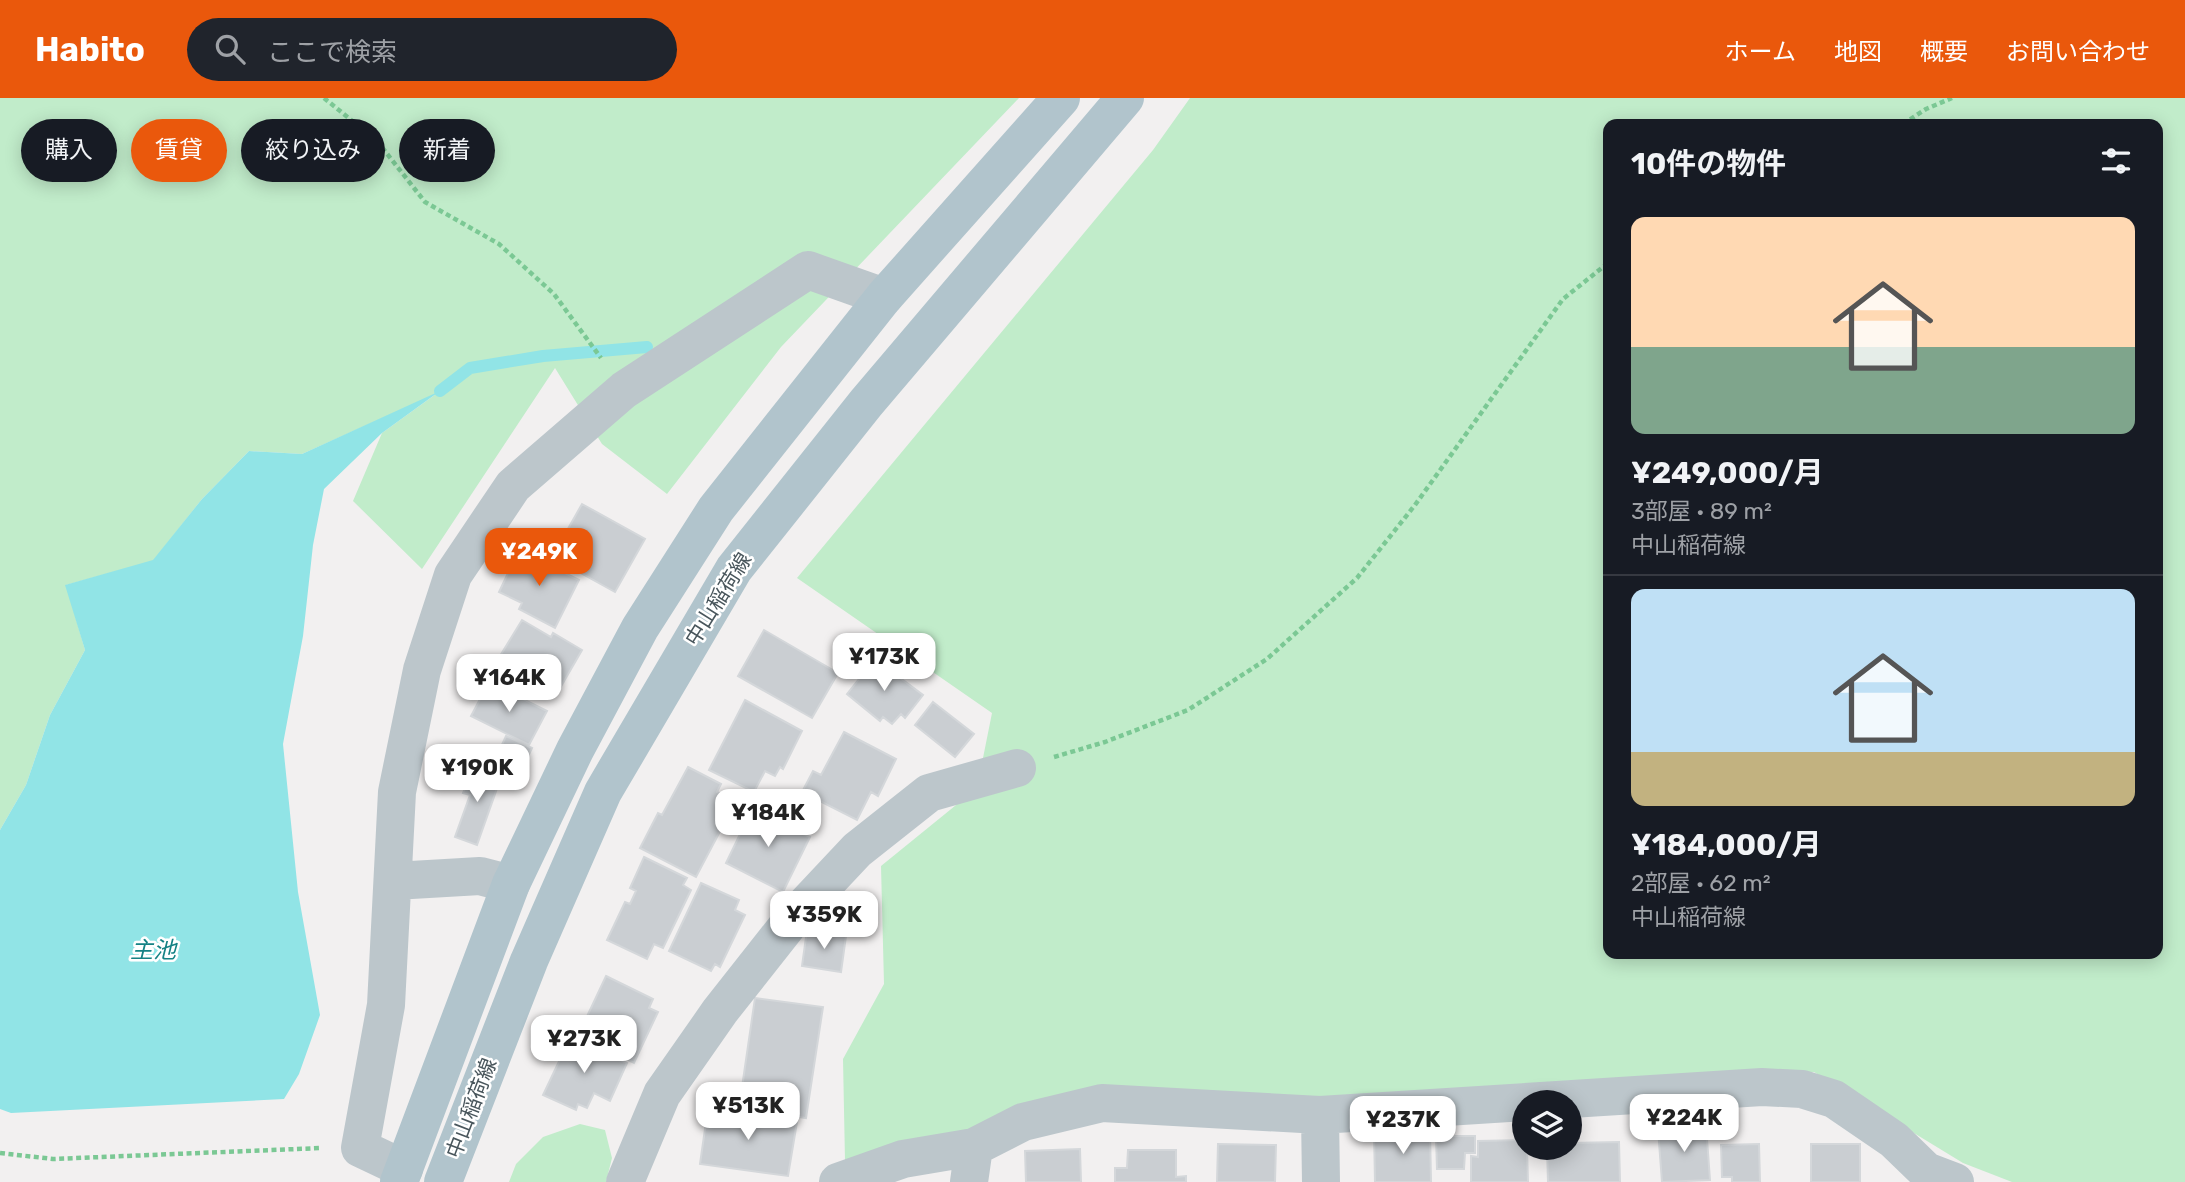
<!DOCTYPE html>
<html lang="ja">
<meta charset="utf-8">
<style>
:root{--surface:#171b24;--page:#20242c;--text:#f1f3f6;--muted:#9ea1a6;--line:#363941;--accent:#ea580c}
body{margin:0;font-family:Rubik,"Noto Sans JP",sans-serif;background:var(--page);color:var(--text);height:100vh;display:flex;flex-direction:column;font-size:26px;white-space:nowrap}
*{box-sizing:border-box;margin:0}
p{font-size:23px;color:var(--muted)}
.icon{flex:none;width:38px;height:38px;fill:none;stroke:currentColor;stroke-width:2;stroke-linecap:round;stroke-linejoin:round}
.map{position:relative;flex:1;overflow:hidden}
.sheet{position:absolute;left:1603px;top:21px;width:560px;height:840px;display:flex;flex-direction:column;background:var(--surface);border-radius:14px;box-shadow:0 4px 18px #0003}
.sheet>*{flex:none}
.banner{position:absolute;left:21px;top:21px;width:665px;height:63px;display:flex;gap:14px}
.fabs{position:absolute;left:1512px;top:992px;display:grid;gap:14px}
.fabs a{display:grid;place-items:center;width:70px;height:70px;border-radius:50%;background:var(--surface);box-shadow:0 4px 18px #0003;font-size:35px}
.price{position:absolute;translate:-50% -60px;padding:0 16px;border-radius:14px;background:#fff;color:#222;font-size:23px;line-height:46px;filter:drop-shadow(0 2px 4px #0008)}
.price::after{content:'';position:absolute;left:50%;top:42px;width:21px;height:16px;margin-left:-10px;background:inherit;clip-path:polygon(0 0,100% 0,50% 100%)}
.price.selected{background:var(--accent);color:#fff}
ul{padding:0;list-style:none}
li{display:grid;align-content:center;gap:14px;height:371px;padding:0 28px}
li+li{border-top:2px solid var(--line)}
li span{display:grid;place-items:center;height:217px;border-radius:14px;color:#555}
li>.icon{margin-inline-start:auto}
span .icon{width:126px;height:126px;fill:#fffc;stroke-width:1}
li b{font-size:30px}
h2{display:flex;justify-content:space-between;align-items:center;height:84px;padding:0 28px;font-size:30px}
.tag{padding:0 24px;border-radius:32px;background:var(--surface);box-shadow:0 4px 18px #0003;font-size:24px;line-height:63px}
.tag.selected{background:var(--accent);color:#fff}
header{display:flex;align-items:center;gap:42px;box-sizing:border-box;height:98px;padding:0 35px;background:var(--accent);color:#fff}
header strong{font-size:33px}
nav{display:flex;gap:38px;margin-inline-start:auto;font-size:24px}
.search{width:490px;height:63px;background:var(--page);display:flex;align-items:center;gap:18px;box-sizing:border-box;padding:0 24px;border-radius:38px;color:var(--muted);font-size:26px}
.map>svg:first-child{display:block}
.green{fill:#c1ecca;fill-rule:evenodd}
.water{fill:#91e4e6}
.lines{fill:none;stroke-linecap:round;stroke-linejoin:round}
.stream{stroke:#91e4e6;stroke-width:12}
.building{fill:#caced2;stroke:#d4d7da;stroke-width:2}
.path{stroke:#7bc894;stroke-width:4.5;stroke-dasharray:5 3.5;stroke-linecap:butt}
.minor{stroke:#bcc6cb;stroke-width:38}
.major{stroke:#b1c4cc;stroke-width:38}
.labels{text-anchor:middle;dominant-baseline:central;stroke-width:5;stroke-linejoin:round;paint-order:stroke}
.street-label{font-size:21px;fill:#49565c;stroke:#fff}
.water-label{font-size:23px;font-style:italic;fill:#158285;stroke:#fff}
</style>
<header>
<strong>Habito</strong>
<div class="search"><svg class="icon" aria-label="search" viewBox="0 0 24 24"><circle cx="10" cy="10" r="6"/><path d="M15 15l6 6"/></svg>ここで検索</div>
<nav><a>ホーム</a><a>地図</a><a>概要</a><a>お問い合わせ</a></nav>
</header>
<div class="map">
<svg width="2185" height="1084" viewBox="0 0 2185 1084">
<rect width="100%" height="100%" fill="#f2f0f0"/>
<!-- green -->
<path class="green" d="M0 0H1019L781 249 667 396 602 346 555 270 422 471 353 403 382 335 436 296 302 356 249 353 202 401 153 463 66 487 85 552 50 617 26 687 0 732Z
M1190 0H2185V1084H2012L1963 1065 1814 974 1387 1003 1118 1015 845 1063 843 961 884 886 881 768 977 690 992 615 797 480 1153 52ZM1608 26H2158V856H1608Z
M580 1026 605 1032 612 1060 606 1084H509L516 1066 543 1039Z"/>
<!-- water -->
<path class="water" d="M440 293 382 335 324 391 313 447 303 538 283 646 298 794 320 917 299 976 284 1001 11 1015 0 1011V732L26 687 50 617 85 552 65 487 153 462 202 401 249 353 302 356Z"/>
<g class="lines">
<!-- stream -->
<path class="stream" d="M440 293 470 270 543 258 647 249"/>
</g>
<!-- building -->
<path class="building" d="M582 406 645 441 615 494 552 459Z
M519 452 579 482 555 530 519 511 522 505 499 494Z
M522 522 551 539 553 535 582 552 559 592 500 558Z
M764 532 838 575 812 620 738 578Z
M875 561 923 597 905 620 901 616 892 626 883 619 880 623 847 596Z
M489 584 547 613 529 647 471 618Z
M745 602 802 633 783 671 780 669 775 678 765 673 754 694 709 672Z
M933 604 974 636 955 659 915 627Z
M844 634 896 661 878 698 871 694 857 722 802 694 813 673 821 677Z
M506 638 532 650 518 680 492 668Z
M473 669 501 679 477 747 455 739 470 697 463 695Z
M688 669 721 686 717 694 736 703 696 779 640 750 658 715 662 717Z
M754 707 797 729 795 732 810 739 783 794 726 765Z
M644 759 687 780 683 787 691 792 663 850 654 846 647 861 607 842 625 804 630 806 636 793 630 790Z
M701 785 739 802 735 812 745 817 720 869 715 866 711 873 669 853Z
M807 832 846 838 841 874 802 868Z
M606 878 653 901 649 910 658 914 634 965 602 949 606 940 582 929Z
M755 900 823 909 806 1020 739 1010Z
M571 938 627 965 610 1003 594 995 587 1010 578 1006 576 1012 543 997Z
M708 1010 797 1024 788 1078 700 1066Z
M1706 1027 1710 1082 1662 1084 1658 1031Z
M1430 1032 1431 1084H1375L1374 1034Z
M1436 1038H1475V1055H1465L1464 1071H1437Z
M1524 1042V1050H1527L1528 1084H1471V1058L1478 1059V1043Z
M1619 1044 1620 1084H1548L1547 1050H1570V1045Z
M1218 1046 1276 1047 1275 1084H1217Z
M1759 1046 1760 1084H1732V1079H1722L1721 1047Z
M1811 1046H1860V1084H1811Z
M1080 1051 1081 1084H1026L1025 1053Z
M1128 1052H1176V1079L1186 1078V1084H1115V1070H1127Z"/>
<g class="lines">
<!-- path -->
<path class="path" d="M324 0 377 43 425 104 499 146 554 196 601 260
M1903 26 1926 11 1952 0
M1054 659 1105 644 1188 612 1267 561 1357 480 1415 407 1563 201 1608 165
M0 1055 53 1061 321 1050"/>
<!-- minor -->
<path class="minor" d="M394 783 480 778 511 786
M1320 1017 1321 1084
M404 1071 360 1050 386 907 397 694 422 572 453 477 513 388 624 292 808 172 884 199
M625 1084 662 996 720 913 795 818 857 752 929 695 1017 670
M838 1084 903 1061 974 1049 1023 1024 1102 1005 1320 1017 1762 989 1802 991 1834 1001 1894 1042 1926 1073 1955 1084
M969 1084 974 1049"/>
<!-- major -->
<path class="major" d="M399 1084 511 786 575 652 640 530 716 411 884 199 1061 0
M443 1084 529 863 603 694 734 471 866 305 1125 0"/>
</g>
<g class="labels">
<!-- street labels -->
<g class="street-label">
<text transform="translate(718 501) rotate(-58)">中山稲荷線</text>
<text transform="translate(471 1010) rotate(-69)">中山稲荷線</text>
</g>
<!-- water labels -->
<g class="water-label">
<text x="153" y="852">主池</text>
</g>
</g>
</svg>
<div class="fabs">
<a><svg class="icon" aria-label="layers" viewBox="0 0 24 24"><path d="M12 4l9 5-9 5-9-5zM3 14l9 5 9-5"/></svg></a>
</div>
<b class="price selected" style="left:539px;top:490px">¥249K</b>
<b class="price" style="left:884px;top:595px">¥173K</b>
<b class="price" style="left:509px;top:616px">¥164K</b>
<b class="price" style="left:477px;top:706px">¥190K</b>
<b class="price" style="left:768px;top:751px">¥184K</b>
<b class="price" style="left:824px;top:853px">¥359K</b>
<b class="price" style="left:584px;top:977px">¥273K</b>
<b class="price" style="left:748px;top:1044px">¥513K</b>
<b class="price" style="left:1684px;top:1056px">¥224K</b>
<b class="price" style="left:1403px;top:1058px">¥237K</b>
<div class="banner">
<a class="tag">購入</a>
<a class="tag selected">賃貸</a>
<a class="tag">絞り込み</a>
<a class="tag">新着</a>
</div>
<section class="sheet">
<h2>10件の物件<svg class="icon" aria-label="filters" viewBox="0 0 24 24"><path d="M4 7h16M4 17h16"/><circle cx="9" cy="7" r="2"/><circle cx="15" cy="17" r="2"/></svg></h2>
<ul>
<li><span style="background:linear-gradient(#ffd9b3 60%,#7fa58c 0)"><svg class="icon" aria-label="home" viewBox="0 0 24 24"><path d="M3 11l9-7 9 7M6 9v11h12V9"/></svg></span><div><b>¥249,000/月</b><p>3部屋 · 89 m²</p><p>中山稲荷線</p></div></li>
<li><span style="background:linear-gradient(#bfe0f5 75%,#c2b280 0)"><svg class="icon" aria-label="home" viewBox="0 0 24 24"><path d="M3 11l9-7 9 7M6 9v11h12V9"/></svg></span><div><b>¥184,000/月</b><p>2部屋 · 62 m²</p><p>中山稲荷線</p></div></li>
</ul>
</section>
</div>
